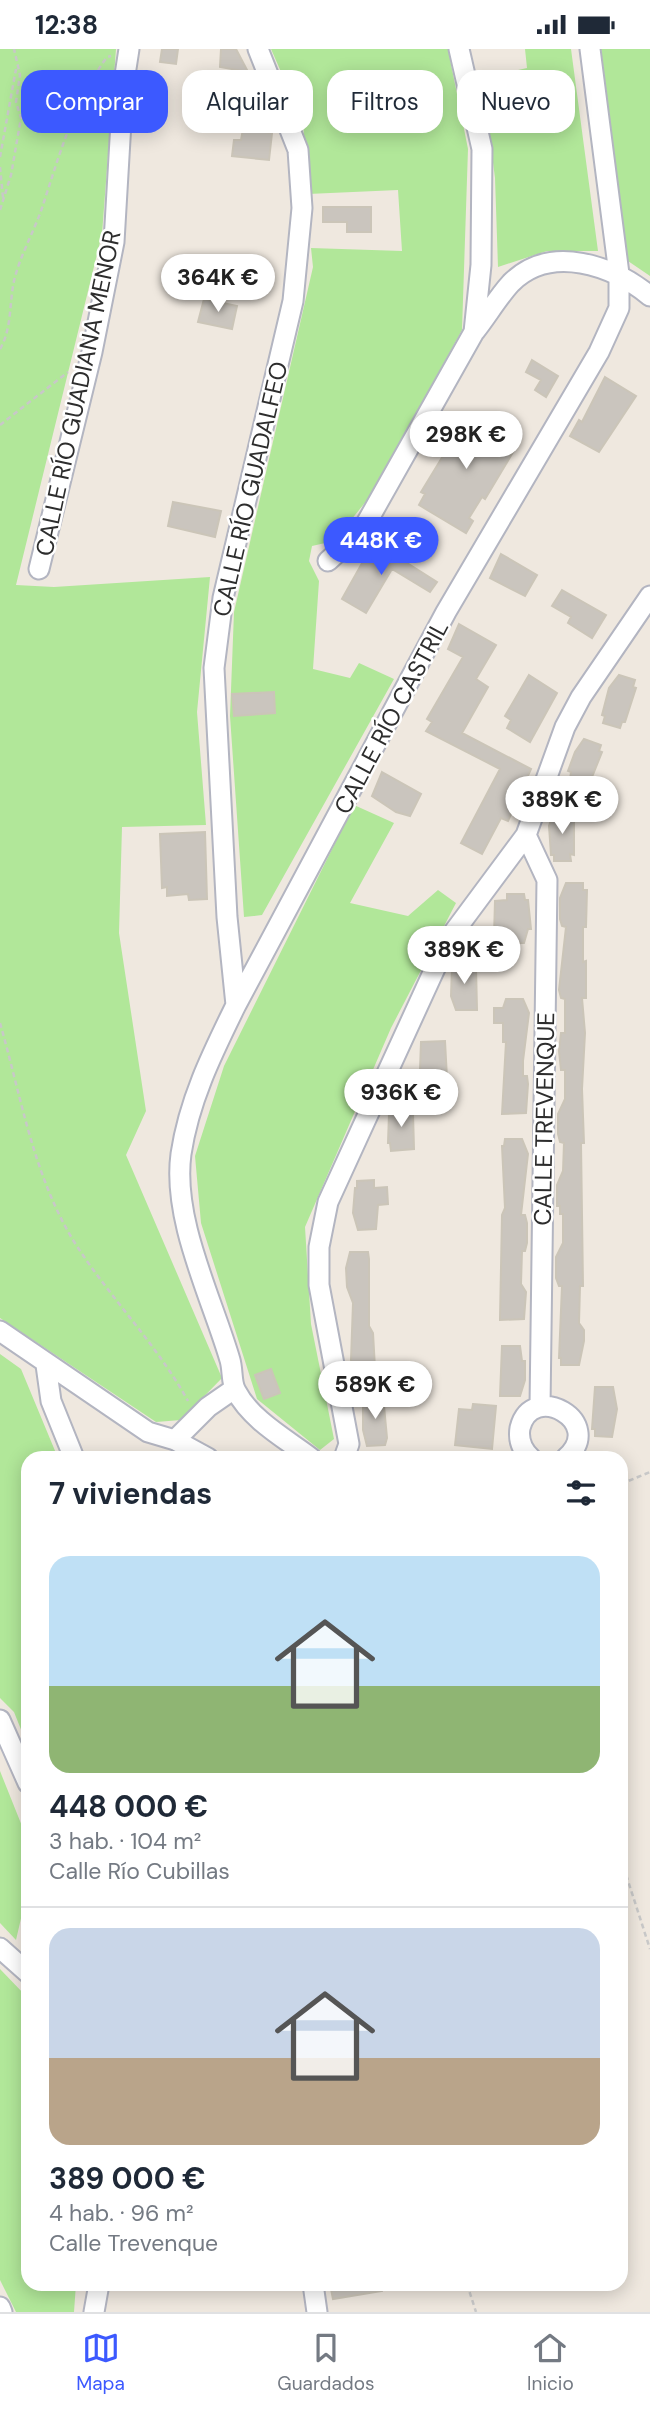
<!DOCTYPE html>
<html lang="es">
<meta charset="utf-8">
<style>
:root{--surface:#fff;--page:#f6f6f7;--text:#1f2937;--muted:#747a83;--line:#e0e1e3;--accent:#3c59ff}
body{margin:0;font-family:"DM Sans",sans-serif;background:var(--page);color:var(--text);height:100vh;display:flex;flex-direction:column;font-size:26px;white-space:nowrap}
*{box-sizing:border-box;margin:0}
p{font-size:23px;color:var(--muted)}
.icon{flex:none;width:38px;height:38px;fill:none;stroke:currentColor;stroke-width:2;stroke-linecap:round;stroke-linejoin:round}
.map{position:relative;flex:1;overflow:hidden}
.drawer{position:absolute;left:21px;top:1402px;width:607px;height:840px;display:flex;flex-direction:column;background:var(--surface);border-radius:21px;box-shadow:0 4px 18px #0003}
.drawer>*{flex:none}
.banner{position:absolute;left:21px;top:21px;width:609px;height:63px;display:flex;gap:14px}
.price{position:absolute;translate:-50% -60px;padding:0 16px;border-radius:24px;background:#fff;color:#222;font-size:23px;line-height:46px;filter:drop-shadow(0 2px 4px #0008)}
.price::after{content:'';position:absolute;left:50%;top:42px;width:21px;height:16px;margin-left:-10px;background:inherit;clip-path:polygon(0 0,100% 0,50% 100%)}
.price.on{background:var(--accent);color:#fff}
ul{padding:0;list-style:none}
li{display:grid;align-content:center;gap:14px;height:371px;padding:0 28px}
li+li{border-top:2px solid var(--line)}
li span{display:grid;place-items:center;height:217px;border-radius:21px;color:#555}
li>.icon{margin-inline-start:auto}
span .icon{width:126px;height:126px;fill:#fffc;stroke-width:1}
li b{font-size:30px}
h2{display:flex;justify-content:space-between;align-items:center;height:84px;padding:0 28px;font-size:30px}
.chip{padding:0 24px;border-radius:21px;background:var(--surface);box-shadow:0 4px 18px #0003;font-size:24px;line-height:63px}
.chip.on{background:var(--accent);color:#fff}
.status{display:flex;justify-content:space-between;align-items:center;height:49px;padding:0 35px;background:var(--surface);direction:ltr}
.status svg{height:19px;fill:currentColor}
.menu{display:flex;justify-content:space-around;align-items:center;height:98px;border-top:2px solid var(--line);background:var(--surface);font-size:19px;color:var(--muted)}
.menu a{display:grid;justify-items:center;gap:4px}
.menu .on{color:var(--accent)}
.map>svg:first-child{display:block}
.green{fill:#b1e799}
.building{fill:#cac5be;stroke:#cbc5b8;stroke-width:2}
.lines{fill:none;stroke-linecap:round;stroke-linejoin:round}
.minor-casing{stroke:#b3b5c1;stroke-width:23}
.path{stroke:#c8c8c8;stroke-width:2.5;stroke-dasharray:5 3.5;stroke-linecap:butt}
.minor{stroke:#fff;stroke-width:19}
.labels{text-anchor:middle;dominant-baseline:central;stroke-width:5;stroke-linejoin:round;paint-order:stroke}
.street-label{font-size:24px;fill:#2d2d2d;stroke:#fff}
</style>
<div class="status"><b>12:38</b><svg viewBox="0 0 49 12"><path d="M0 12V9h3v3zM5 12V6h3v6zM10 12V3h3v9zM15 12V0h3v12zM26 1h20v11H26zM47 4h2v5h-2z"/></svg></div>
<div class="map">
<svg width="650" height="2263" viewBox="0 0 650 2263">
<rect width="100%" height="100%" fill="#efe8df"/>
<!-- green -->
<path class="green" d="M0 0H116L102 185 16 536 54 538 210 528 197 663 206 776 122 778 119 884 146 1062 126 1106 222 1329 181 1371 156 1373 0 1269Z
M271 0H448L468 100 462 281 372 445 334 492 312 497 309 512 319 532 313 620 350 629 359 614 394 630 262 866 244 868 230 667 234 563 313 218 311 199 402 202 398 141 308 145 303 73Z
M525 0H571L598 202H547L498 218 495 129 482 29 527 19Z
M601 0H650V227L628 212Z
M354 756 394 774 350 854 408 867 438 841 456 854 391 979 305 1178 311 1275 334 1390 320 1401 257 1350 201 1174 195 1107 224 1017Z
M0 1305 21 1320 58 1409H28V1698L14 1663 0 1649Z
M0 1722 28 1792V1839L16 1891 0 1874Z
M0 1920 25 1946 28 1969V2235H76L74 2263H16L0 2231Z"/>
<!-- building -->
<path class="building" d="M162 0H178L176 15 160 13Z
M221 0H236L248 23 220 18Z
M243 80 272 84 269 111 232 107 234 91H241Z
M323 158H371V183H347V173H323Z
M204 250 237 257 232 280 198 273Z
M532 311 558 327 546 348 535 341 541 331 526 323Z
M605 328 636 347 599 403 570 387 579 371 582 373Z
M452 368 458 372 466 368 518 395 485 450 482 448 469 469 473 472 466 484 419 456 425 445 421 443 446 402 441 399 449 386 443 382Z
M173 453 221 462 215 488 168 477Z
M374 493 437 533 430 543 392 520 366 564 342 550Z
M501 505 537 526 525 547 490 529Z
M562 541 606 566 592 589 568 574 571 568 552 557Z
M459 575 496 596 476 630 488 638 462 684 531 720 508 772 501 769 482 805 461 794 500 720 426 682 432 673 427 670 463 608 448 600Z
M529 626 557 644 530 693 507 679 511 671 505 667Z
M619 626 635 631 633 638 636 639 625 673H622L620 679 603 674 605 667 602 666 609 639Z
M274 643 275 664 234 667 232 645Z
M584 690 601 696 599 702 602 703 586 743 569 738 571 723 568 722 575 703Z
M382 723 421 745 410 767 396 763 372 747Z
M554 762H570V769H574V806L570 805 571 812H554V806H551L549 777Z
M205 783 207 850 189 851 188 845 167 847V838L162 839 160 785Z
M566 834H583V841H587L586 878H583V913L586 912V949H582L585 984 582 1040 584 1094H581L583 1237H580L579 1274 584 1281V1292L579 1316H561V1309H559L562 1237H559L556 1229V1208L563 1194V1165H560V1157H557V1136L563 1122 564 1094 560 1093 558 1085V1065L565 1050V1021H561L559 1002 561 984H565V950L561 949 559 941 566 878 562 877 560 870V849Z
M507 845H524L525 851H528L531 880H528L524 894H507V888L494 887 495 852 507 851Z
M472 911V918H476L477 961H456L451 947 452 918H455L454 912Z
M506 950H523L529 964 523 1012V1027H527L528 1035 526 1064 502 1065 506 993H503V974H494V959H503Z
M445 992 447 1029H443V1035L426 1036 420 1021 421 993Z
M409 1057 410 1065 413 1064 414 1100 391 1102 390 1094H388L389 1065H392V1058Z
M505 1090H522L528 1105 521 1166H525L527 1174V1194L525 1202H522L521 1235 526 1243 524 1270 500 1271 502 1166 505 1159 502 1097H504Z
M374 1131V1139L387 1138 388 1155 378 1156 376 1180 358 1181 353 1164 355 1139H357V1132Z
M350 1203H368L369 1210V1277L373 1284 375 1319 372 1326 355 1327 351 1311 353 1254 347 1238 346 1219Z
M502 1297H520L522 1312H525V1331L520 1347H500Z
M271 1320 280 1344 264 1350 255 1326Z
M595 1338H613L617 1360 612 1388 595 1387V1380H592Z
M383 1346 387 1389 385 1396 367 1397 363 1381V1354L366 1355V1347Z
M473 1355 496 1357 492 1400 455 1396 459 1360 472 1361Z
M330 2235H382V2242L333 2250Z"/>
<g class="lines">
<!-- minor casing -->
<g class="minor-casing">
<path id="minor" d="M475 282C487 267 498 248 511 234 551 194 613 217 650 247
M328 512 363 480 474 283 481 216 482 100 459 0
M39 520 92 303 114 193 123 39 129 0
M526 786 547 831 540 1358
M236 956 227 868 214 619 223 549 293 252 302 159 298 101 258 0
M0 1282 148 1383 175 1391 208 1409
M46 1316 51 1352 74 1409
M175 1391 208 1358 234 1340
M311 1409C286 1390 251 1371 236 1342 231 1334 233 1321 230 1311 212 1249 172 1171 181 1105 189 1051 212 1005 236 956L446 563 599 303 619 259V225L590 0
M344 1409 349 1395 319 1236V1198L328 1153 448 891 526 786 565 678 581 648 650 547
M531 1409C522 1401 518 1391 520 1379 532 1331 607 1373 566 1409
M0 1671 28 1734
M0 1899 28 1924
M313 2235 317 2263
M0 2258 2 2263
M94 2263 99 2235"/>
</g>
<!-- path -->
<path class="path" d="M0 108 16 20
M0 118 3 149
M0 161 11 126 21 69 16 53 20 26 14 0
M0 300C12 280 9 255 14 232 20 206 35 181 43 156 60 104 74 53 107 8L111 7
M0 376 68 323
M0 974C21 1047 33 1125 73 1191 108 1247 156 1294 188 1352
M621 1435 650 1423
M621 1810 650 1900
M467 2235 476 2263"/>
<!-- minor -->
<use href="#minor" class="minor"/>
</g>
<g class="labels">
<!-- street labels -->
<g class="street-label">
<text transform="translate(78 344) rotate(-78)">CALLE RÍO GUADIANA MENOR</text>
<text transform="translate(250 440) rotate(-77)">CALLE RÍO GUADALFEO</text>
<text transform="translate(391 668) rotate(-62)">CALLE RÍO CASTRIL</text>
<text transform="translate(544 1070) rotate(-89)">CALLE TREVENQUE</text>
</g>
</g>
</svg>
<b class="price" style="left:218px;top:265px">364K €</b>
<b class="price" style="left:466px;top:422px">298K €</b>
<b class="price on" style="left:381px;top:528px">448K €</b>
<b class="price" style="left:562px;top:787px">389K €</b>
<b class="price" style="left:464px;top:937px">389K €</b>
<b class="price" style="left:401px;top:1080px">936K €</b>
<b class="price" style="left:375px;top:1372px">589K €</b>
<div class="banner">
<a class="chip on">Comprar</a>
<a class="chip">Alquilar</a>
<a class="chip">Filtros</a>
<a class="chip">Nuevo</a>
</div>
<section class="drawer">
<h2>7 viviendas<svg class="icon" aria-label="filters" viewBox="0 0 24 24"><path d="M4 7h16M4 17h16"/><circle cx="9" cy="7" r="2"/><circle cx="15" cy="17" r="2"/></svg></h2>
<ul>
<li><span style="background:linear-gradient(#bfe0f5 60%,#8fb573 0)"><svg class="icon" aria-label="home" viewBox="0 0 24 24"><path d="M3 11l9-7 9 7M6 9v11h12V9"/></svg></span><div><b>448 000 €</b><p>3 hab. · 104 m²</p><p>Calle Río Cubillas</p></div></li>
<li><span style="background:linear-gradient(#c9d6e8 60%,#b9a48a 0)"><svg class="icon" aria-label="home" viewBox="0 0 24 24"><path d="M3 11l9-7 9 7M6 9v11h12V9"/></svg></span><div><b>389 000 €</b><p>4 hab. · 96 m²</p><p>Calle Trevenque</p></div></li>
</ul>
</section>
</div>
<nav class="menu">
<a class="on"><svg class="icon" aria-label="map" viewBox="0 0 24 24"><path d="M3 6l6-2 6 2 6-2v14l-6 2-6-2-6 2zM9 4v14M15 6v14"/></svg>Mapa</a>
<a><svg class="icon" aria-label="saved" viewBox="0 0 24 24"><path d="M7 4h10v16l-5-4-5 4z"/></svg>Guardados</a>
<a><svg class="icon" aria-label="home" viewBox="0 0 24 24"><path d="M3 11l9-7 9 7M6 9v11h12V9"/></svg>Inicio</a>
</nav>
